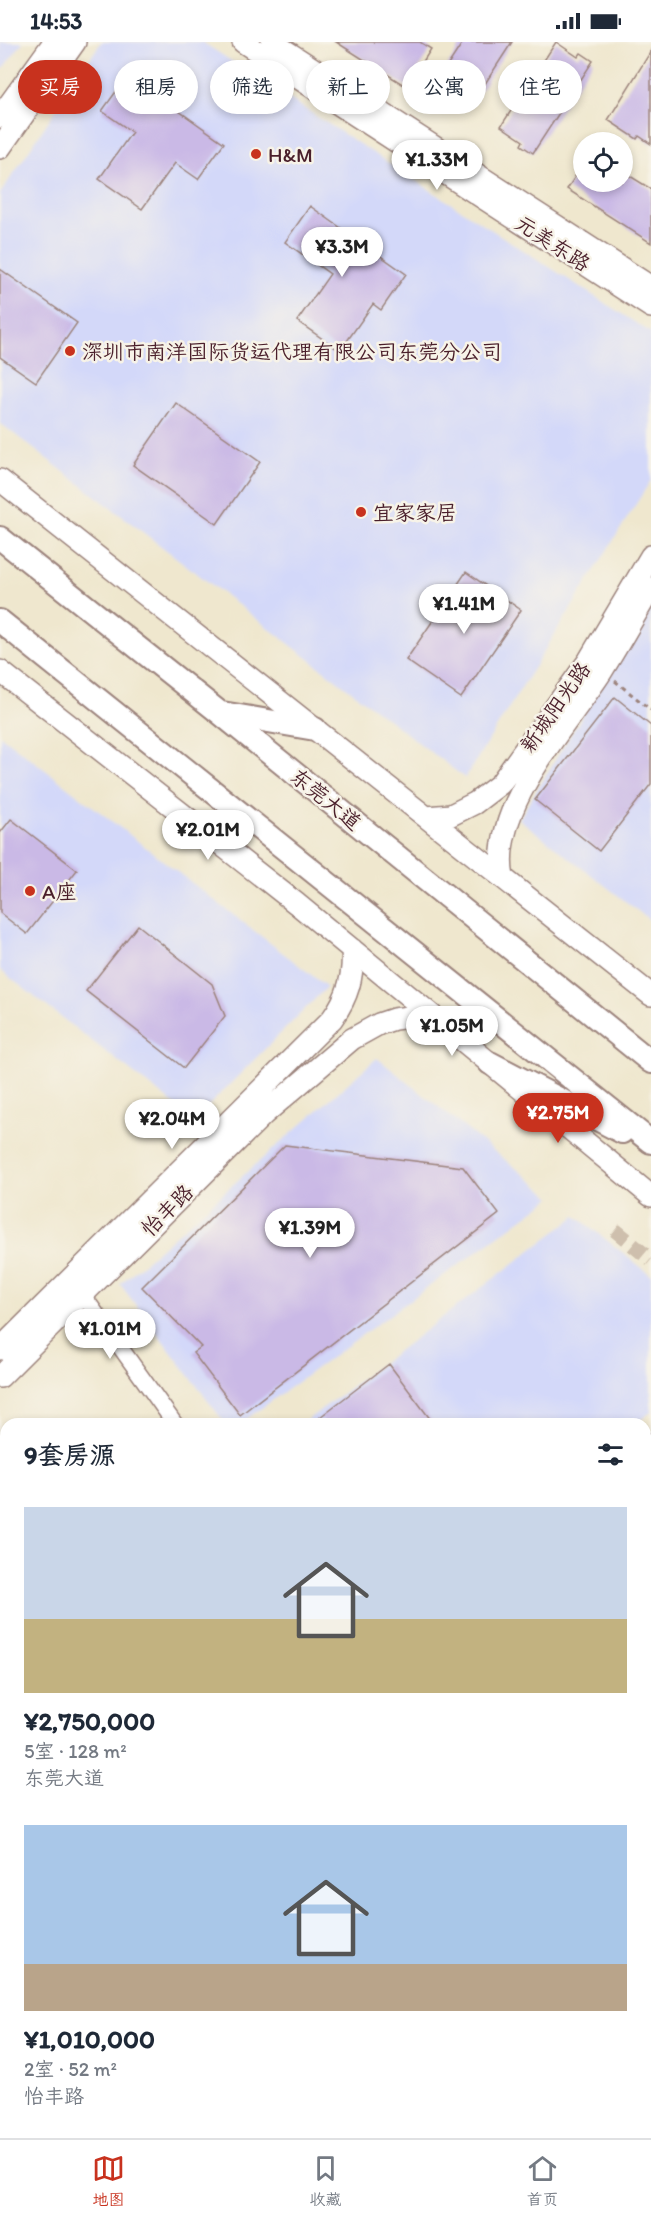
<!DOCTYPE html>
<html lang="zh">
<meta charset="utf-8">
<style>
:root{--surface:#fff;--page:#f2f2f3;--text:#1f2937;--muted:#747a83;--line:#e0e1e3;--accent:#c8321e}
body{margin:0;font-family:Itim,"LXGW WenKai TC",sans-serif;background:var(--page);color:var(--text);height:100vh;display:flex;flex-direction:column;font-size:22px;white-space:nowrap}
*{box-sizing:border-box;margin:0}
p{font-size:20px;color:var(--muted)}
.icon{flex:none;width:33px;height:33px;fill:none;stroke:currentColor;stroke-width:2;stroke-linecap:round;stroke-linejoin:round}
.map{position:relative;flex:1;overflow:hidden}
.panel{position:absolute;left:0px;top:1376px;width:651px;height:722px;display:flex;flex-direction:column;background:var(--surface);border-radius:18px 18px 0 0;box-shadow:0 3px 9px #0003}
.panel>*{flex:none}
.hud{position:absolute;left:18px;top:18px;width:615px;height:54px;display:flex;gap:12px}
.fabs{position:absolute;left:573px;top:90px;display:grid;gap:12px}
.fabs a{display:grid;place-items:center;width:60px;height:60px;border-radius:50%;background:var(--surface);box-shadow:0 3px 9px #0003;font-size:30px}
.price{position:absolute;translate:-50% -51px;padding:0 14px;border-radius:21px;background:#fff;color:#222;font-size:20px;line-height:39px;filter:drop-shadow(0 2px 3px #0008)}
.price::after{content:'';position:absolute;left:50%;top:36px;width:18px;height:14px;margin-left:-9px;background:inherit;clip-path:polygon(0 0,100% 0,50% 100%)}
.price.on{background:var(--accent);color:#fff}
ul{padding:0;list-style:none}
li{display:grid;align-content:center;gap:12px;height:318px;padding:0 24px}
li span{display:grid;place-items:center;height:186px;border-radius:0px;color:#555}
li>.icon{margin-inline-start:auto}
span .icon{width:108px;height:108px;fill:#fffc;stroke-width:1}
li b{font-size:26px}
h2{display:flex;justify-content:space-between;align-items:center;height:72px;padding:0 24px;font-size:26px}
.chip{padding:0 21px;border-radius:27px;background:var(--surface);box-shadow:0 3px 9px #0003;font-size:21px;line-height:54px}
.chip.on{background:var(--accent);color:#fff}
.status{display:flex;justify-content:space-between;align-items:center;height:42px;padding:0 30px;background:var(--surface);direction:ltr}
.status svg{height:16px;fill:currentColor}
.tab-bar{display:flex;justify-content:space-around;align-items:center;height:84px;border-top:2px solid var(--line);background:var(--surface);font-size:16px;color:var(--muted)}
.tab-bar a{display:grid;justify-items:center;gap:3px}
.tab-bar .on{color:var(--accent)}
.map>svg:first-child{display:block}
.built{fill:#d3d8f9}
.green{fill:#a5d584;stroke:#787a58;stroke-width:1.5}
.building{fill:#cab9e6}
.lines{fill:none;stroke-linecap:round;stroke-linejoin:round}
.street-tunnel{stroke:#cebfad;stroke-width:15;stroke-dasharray:15 8;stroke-linecap:butt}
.lane-casing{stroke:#9c837c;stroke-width:10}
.street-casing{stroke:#9c837c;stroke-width:18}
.secondary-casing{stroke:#9c837c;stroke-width:24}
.primary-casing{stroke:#9c837c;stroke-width:26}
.path{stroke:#9c837c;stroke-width:3;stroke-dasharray:4.5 4.5;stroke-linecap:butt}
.lane{stroke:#fff;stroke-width:8}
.street{stroke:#fff;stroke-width:15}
.secondary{stroke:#fff;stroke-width:21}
.primary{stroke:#fff;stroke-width:22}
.poi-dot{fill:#c8321e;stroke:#f7f3e8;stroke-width:2}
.labels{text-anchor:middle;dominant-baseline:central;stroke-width:5;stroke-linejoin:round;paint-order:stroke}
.poi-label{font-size:21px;fill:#4a1f2b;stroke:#f7f3e8;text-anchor:start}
.street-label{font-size:21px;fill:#4a1f2b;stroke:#f7f3e8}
</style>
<div class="status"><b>14:53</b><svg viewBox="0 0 49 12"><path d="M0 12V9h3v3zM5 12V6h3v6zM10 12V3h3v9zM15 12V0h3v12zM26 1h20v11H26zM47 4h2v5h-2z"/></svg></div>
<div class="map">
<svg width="651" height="2096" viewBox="0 0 651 2096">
<rect width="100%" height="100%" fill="#f7f3e8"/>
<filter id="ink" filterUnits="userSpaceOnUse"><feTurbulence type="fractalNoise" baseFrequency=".0167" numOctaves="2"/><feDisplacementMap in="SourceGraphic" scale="12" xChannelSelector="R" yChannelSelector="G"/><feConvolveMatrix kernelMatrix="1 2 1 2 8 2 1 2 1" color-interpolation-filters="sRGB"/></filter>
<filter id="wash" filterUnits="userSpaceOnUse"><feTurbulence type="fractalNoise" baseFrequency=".008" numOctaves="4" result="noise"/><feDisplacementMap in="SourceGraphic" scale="24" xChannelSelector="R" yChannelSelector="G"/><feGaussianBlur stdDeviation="1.35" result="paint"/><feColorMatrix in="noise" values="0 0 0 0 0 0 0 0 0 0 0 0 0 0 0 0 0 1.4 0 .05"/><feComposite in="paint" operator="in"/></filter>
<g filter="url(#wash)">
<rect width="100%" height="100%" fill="#efe7ce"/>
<!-- built -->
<path class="built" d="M0 0H23L0 30Z
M101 0H202L651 291V438L465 736 0 381V152Z
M651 562V879L519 777Z
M0 693 327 945 194 1078 0 928Z
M377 1016 552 1155 241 1381H225L120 1242Z
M576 1174 651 1233V1370L636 1381 302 1382Z
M651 1418V1695L645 1700V1423Z
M651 1715V1977L645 1970V1720Z"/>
<!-- green -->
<path class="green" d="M6 1821V2054L0 2058V1824Z"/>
<g id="blocks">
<!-- building -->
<path class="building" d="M336 0H420L431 7 407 45Z
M463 0H512L470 65 448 50 445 54 433 46Z
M556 0 578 15 581 11 593 19 533 111 521 103 523 99 501 84Z
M651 9V102L639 94 637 97 608 78Z
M128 33 224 101 198 137 175 121 142 167 99 137 132 90 102 69Z
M584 121V140H622V129L651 147V201L567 147Z
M310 164 406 232 381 268 373 262 340 309 297 279 330 232 285 200Z
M0 227 77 281 36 340 0 315Z
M176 361 260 420 217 482 133 423Z
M466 530 521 568 461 656 406 618Z
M615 655 651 684V742L599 809 535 758Z
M11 777 77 828 27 892 0 871V791Z
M138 883 212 942 225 974 184 1026 86 949Z
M285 1103 463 1125 499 1172 240 1373 193 1311 201 1305 142 1245Z
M389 1322 434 1382H326L320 1375Z"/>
</g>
</g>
<g filter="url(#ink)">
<use href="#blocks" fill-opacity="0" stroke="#9c837c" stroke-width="1.5"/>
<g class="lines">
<!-- street-tunnel -->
<path class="street-tunnel" d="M615 1188 651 1218"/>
<!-- lane casing -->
<g class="lane-casing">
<path id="lane" d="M645 1724 651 1720
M0 1855 6 1852
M0 1880 6 1876
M645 1936 651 1944
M645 1974 651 1970"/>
</g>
<!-- street casing -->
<g class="street-casing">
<path id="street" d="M78 1246 175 1382
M645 1403 651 1399
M645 2013 651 2021
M499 2096 506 2091"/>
</g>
<!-- secondary casing -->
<g class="secondary-casing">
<path id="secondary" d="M243 0 651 265
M272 0 651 245
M0 75 54 0
M0 106 75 0
M0 438 651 953
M0 629 297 862 651 1154
M426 775 451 773 475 761 500 742 589 618 651 514
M503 836C489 766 566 685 602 629 619 602 635 573 651 546
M0 1307 332 977C348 955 354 934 352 907
M0 1335 264 1072 352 997 379 982 394 977 409 975 439 979"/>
</g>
<!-- primary casing -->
<g class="primary-casing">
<path id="primary" d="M0 496 220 671 651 1020
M0 579 651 1100
M222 671 315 687
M490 1021 622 1090"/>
</g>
<!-- path -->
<path class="path" d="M615 639 651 668"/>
<!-- lane -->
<use href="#lane" class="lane"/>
<!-- street -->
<use href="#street" class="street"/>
<!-- secondary -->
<use href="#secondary" class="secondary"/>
<!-- primary -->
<use href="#primary" class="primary"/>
</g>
</g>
<!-- markers -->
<g class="poi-dot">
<circle cx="256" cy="112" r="6"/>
<circle cx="70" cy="309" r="6"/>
<circle cx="361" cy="470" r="6"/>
<circle cx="30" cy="849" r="6"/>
</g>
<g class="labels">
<!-- poi labels -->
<g class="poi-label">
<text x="268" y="112">H&amp;M</text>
<text x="82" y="309">深圳市南洋国际货运代理有限公司东莞分公司</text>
<text x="373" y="470">宜家家居</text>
<text x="42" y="849">A座</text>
</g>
<!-- street labels -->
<g class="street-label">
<text transform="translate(553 201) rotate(33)">元美东路</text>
<text transform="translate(555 665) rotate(-55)">新城阳光路</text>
<text transform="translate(326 757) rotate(39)">东莞大道</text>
<text transform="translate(167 1168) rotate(-45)">怡丰路</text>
</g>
</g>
</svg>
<div class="fabs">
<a><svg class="icon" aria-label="locate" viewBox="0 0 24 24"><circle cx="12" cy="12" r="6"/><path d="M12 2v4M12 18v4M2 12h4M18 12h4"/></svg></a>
</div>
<b class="price" style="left:437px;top:149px">¥1.33M</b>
<b class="price" style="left:342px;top:236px">¥3.3M</b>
<b class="price" style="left:464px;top:593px">¥1.41M</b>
<b class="price" style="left:208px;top:819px">¥2.01M</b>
<b class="price" style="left:452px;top:1015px">¥1.05M</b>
<b class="price on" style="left:558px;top:1102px">¥2.75M</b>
<b class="price" style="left:172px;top:1108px">¥2.04M</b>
<b class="price" style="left:310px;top:1217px">¥1.39M</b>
<b class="price" style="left:110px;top:1318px">¥1.01M</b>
<div class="hud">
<a class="chip on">买房</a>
<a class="chip">租房</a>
<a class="chip">筛选</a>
<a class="chip">新上</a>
<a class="chip">公寓</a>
<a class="chip">住宅</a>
</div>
<section class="panel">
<h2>9套房源<svg class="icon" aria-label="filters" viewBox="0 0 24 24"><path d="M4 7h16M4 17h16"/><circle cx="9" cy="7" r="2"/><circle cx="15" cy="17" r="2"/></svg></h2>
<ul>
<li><span style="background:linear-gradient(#c9d6e8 60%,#c2b280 0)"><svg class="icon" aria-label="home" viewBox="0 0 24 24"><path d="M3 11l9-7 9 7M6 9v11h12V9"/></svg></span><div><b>¥2,750,000</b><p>5室 · 128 m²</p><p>东莞大道</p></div></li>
<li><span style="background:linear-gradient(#a9c7e8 75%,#b9a48a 0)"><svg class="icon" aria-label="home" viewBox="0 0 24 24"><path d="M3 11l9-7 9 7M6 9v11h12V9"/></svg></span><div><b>¥1,010,000</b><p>2室 · 52 m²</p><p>怡丰路</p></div></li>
</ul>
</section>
</div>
<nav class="tab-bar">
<a class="on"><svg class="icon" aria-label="map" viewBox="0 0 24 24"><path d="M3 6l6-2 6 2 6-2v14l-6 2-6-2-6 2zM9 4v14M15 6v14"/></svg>地图</a>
<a><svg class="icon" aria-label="saved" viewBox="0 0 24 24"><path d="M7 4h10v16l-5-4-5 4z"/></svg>收藏</a>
<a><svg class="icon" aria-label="home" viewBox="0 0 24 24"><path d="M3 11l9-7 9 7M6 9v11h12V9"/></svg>首页</a>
</nav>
